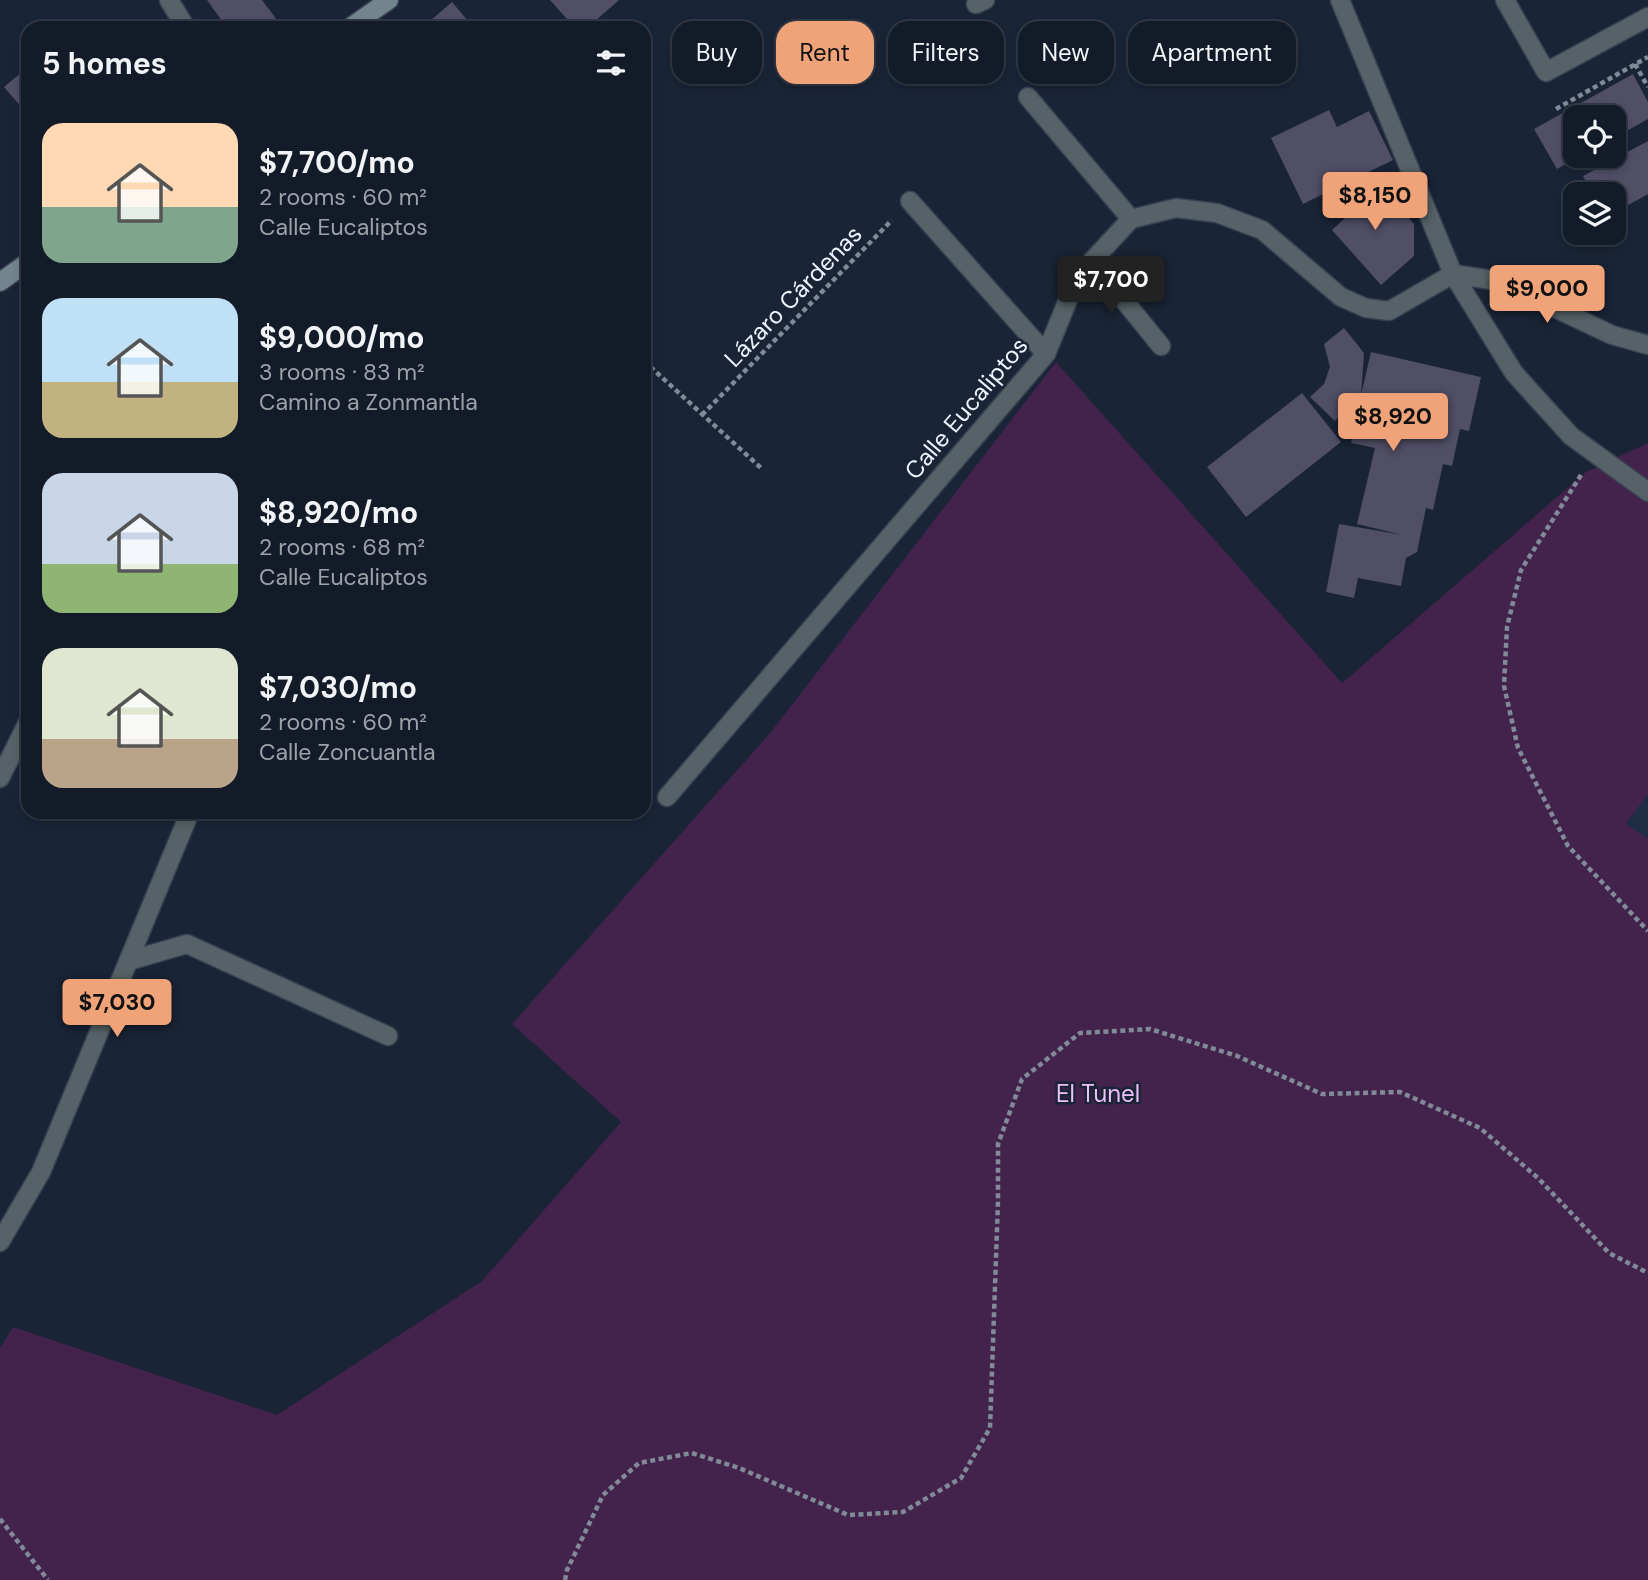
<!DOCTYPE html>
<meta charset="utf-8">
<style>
:root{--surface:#131b28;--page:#1c2430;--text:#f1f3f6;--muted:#9da1a8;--line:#323945;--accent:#f0a279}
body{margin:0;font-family:"DM Sans",sans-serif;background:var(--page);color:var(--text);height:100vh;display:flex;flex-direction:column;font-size:26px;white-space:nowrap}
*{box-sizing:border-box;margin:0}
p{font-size:23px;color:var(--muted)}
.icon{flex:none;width:38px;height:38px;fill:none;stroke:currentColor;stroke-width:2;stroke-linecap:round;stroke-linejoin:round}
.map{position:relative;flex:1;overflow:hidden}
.side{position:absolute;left:21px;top:21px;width:630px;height:798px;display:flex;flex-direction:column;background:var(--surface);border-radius:21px;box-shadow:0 4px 10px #0003,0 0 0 2px var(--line)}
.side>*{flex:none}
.guide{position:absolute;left:672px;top:21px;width:665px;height:63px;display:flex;gap:14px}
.controls{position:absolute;left:1563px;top:105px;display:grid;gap:14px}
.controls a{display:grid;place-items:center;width:63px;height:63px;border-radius:14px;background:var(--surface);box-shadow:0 4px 10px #0003,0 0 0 2px var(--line);font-size:35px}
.price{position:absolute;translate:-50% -60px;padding:0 16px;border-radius:7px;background:var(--accent);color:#111;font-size:23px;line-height:46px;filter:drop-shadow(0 2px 4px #0008)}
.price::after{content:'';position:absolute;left:50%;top:42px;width:21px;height:16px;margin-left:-10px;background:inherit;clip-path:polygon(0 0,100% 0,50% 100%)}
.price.selected{background:#222;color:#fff}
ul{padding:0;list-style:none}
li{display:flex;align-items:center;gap:21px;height:175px;padding:0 21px}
li span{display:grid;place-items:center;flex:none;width:196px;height:140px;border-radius:21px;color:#555}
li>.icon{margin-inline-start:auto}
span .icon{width:84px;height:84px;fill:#fffc;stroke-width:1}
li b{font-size:30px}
h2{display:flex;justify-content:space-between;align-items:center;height:84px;padding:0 21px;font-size:30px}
.chip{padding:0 24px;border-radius:21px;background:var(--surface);box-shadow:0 4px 10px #0003,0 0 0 2px var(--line);font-size:24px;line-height:63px}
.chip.selected{background:var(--accent);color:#111}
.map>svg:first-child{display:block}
.built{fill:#202e45}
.green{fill:#43234c}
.building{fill:#514f66}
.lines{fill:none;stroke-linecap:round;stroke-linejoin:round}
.service-casing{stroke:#374152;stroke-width:21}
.minor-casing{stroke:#374152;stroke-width:21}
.secondary-casing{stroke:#374152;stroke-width:21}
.path{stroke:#818a98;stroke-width:4.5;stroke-dasharray:5 3.5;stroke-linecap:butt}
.service{stroke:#566267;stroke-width:18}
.minor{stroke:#566267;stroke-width:18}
.secondary{stroke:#72848e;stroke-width:18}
.labels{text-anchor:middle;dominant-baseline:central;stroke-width:5;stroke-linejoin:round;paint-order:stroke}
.street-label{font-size:24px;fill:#edf4fe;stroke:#192436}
.park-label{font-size:24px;fill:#edbef9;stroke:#192436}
</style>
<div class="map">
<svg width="1648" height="1580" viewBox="0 0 1648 1580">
<rect width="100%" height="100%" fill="#192436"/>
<!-- built -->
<path class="built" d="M1648 794V839L1626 824Z"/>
<!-- green -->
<path class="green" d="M1056 362 1342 683 1586 472 1648 443V794L1626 824 1648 839V1580H0V1348L13 1327 277 1415 482 1281 621 1122 512 1024 771 732Z"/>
<!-- building -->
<path class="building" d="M207 0H262L283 28H227Z
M550 0H619L587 28H575Z
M452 2 474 28H422Z
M28 67V115L4 87Z
M1633 74 1648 102V119L1614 138V117H1575V156H1580L1557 169 1534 129Z
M1329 110 1337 127 1369 111 1393 160 1303 204 1271 138Z
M1648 141V194L1614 213V194H1593L1583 176Z
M1355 181 1377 206 1389 195 1414 224V256L1381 285 1332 230 1345 218 1331 202Z
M1344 328 1364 353 1361 395 1371 352 1481 377 1469 431 1460 429 1452 466 1443 464 1433 510 1426 508 1417 552 1406 558 1401 586 1358 578 1354 598 1326 592 1339 524 1403 535 1357 524 1375 448 1351 443 1361 395 1335 421 1310 397 1324 384 1330 367 1324 344Z
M1302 393 1341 442 1246 517 1207 467Z"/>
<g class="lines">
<!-- service casing -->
<g class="service-casing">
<path id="service" d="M1505 0 1546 72 1648 17"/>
</g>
<!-- minor casing -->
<g class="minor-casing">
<path id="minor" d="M169 0 186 28
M1340 0 1453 274 1514 373 1571 436 1648 492
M976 4 985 0
M1028 97 1131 219
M910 201 1046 354
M1092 261 1161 346
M1453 274 1498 281 1612 335 1648 345
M0 778 28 722
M667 797 1046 354 1070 295 1092 261 1131 219 1176 208 1217 213 1262 230 1341 297 1366 308 1389 311 1453 274
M128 961 187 944 388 1036
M0 1242 41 1172 190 812"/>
</g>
<!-- secondary casing -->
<g class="secondary-casing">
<path id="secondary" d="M349 28 389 0
M0 282 28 262"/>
</g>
<!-- path -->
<path class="path" d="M1635 64 1648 87
M1556 109 1648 57
M644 361 761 468
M702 415 892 220
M1581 475 1521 570 1507 627 1504 686 1518 748 1568 846 1648 931
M0 1519 48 1580
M565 1580 567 1570 603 1495 639 1463 692 1453 739 1468 848 1515 903 1512 961 1478 990 1428 998 1201V1144L1022 1079 1080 1033 1150 1029 1237 1056 1322 1094 1400 1092 1480 1128 1538 1178 1609 1253 1648 1273"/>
<!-- service -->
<use href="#service" class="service"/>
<!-- minor -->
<use href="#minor" class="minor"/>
<!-- secondary -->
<use href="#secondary" class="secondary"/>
</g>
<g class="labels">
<!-- street labels -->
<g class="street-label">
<text transform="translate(793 296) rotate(-46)">Lázaro Cárdenas</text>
<text transform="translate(966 408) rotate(-50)">Calle Eucaliptos</text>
</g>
<!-- park labels -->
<g class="park-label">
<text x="1098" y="1093">El Tunel</text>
</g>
</g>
</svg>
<div class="controls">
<a><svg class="icon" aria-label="locate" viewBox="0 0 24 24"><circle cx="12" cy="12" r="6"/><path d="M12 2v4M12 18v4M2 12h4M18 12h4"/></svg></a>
<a><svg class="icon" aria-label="layers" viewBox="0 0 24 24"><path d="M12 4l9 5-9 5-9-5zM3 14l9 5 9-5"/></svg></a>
</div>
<b class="price" style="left:1375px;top:232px">$8,150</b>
<b class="price selected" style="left:1111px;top:316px">$7,700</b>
<b class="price" style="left:1547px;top:325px">$9,000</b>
<b class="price" style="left:1393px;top:453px">$8,920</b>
<b class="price" style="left:117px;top:1039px">$7,030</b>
<div class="guide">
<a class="chip">Buy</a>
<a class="chip selected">Rent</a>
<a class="chip">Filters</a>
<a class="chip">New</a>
<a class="chip">Apartment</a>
</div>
<section class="side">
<h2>5 homes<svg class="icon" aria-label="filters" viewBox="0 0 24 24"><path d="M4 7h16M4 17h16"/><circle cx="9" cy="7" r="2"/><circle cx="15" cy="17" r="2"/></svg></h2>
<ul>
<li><span style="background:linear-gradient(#ffd9b3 60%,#7fa58c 0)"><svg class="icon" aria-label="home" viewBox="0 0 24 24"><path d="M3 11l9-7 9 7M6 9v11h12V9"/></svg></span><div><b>$7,700/mo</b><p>2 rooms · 60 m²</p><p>Calle Eucaliptos</p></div></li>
<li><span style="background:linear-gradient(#bfe0f5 60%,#c2b280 0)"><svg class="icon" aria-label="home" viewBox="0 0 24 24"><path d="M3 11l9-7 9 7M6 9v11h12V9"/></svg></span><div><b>$9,000/mo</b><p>3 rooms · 83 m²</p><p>Camino a Zonmantla</p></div></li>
<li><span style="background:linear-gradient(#c9d6e8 65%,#8fb573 0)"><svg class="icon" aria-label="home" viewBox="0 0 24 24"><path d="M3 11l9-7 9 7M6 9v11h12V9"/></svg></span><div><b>$8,920/mo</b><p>2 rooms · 68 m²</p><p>Calle Eucaliptos</p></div></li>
<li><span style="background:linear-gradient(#dfe7d0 65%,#b9a48a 0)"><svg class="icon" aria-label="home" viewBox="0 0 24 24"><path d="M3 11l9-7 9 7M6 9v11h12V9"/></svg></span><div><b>$7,030/mo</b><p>2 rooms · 60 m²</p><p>Calle Zoncuantla</p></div></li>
</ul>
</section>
</div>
